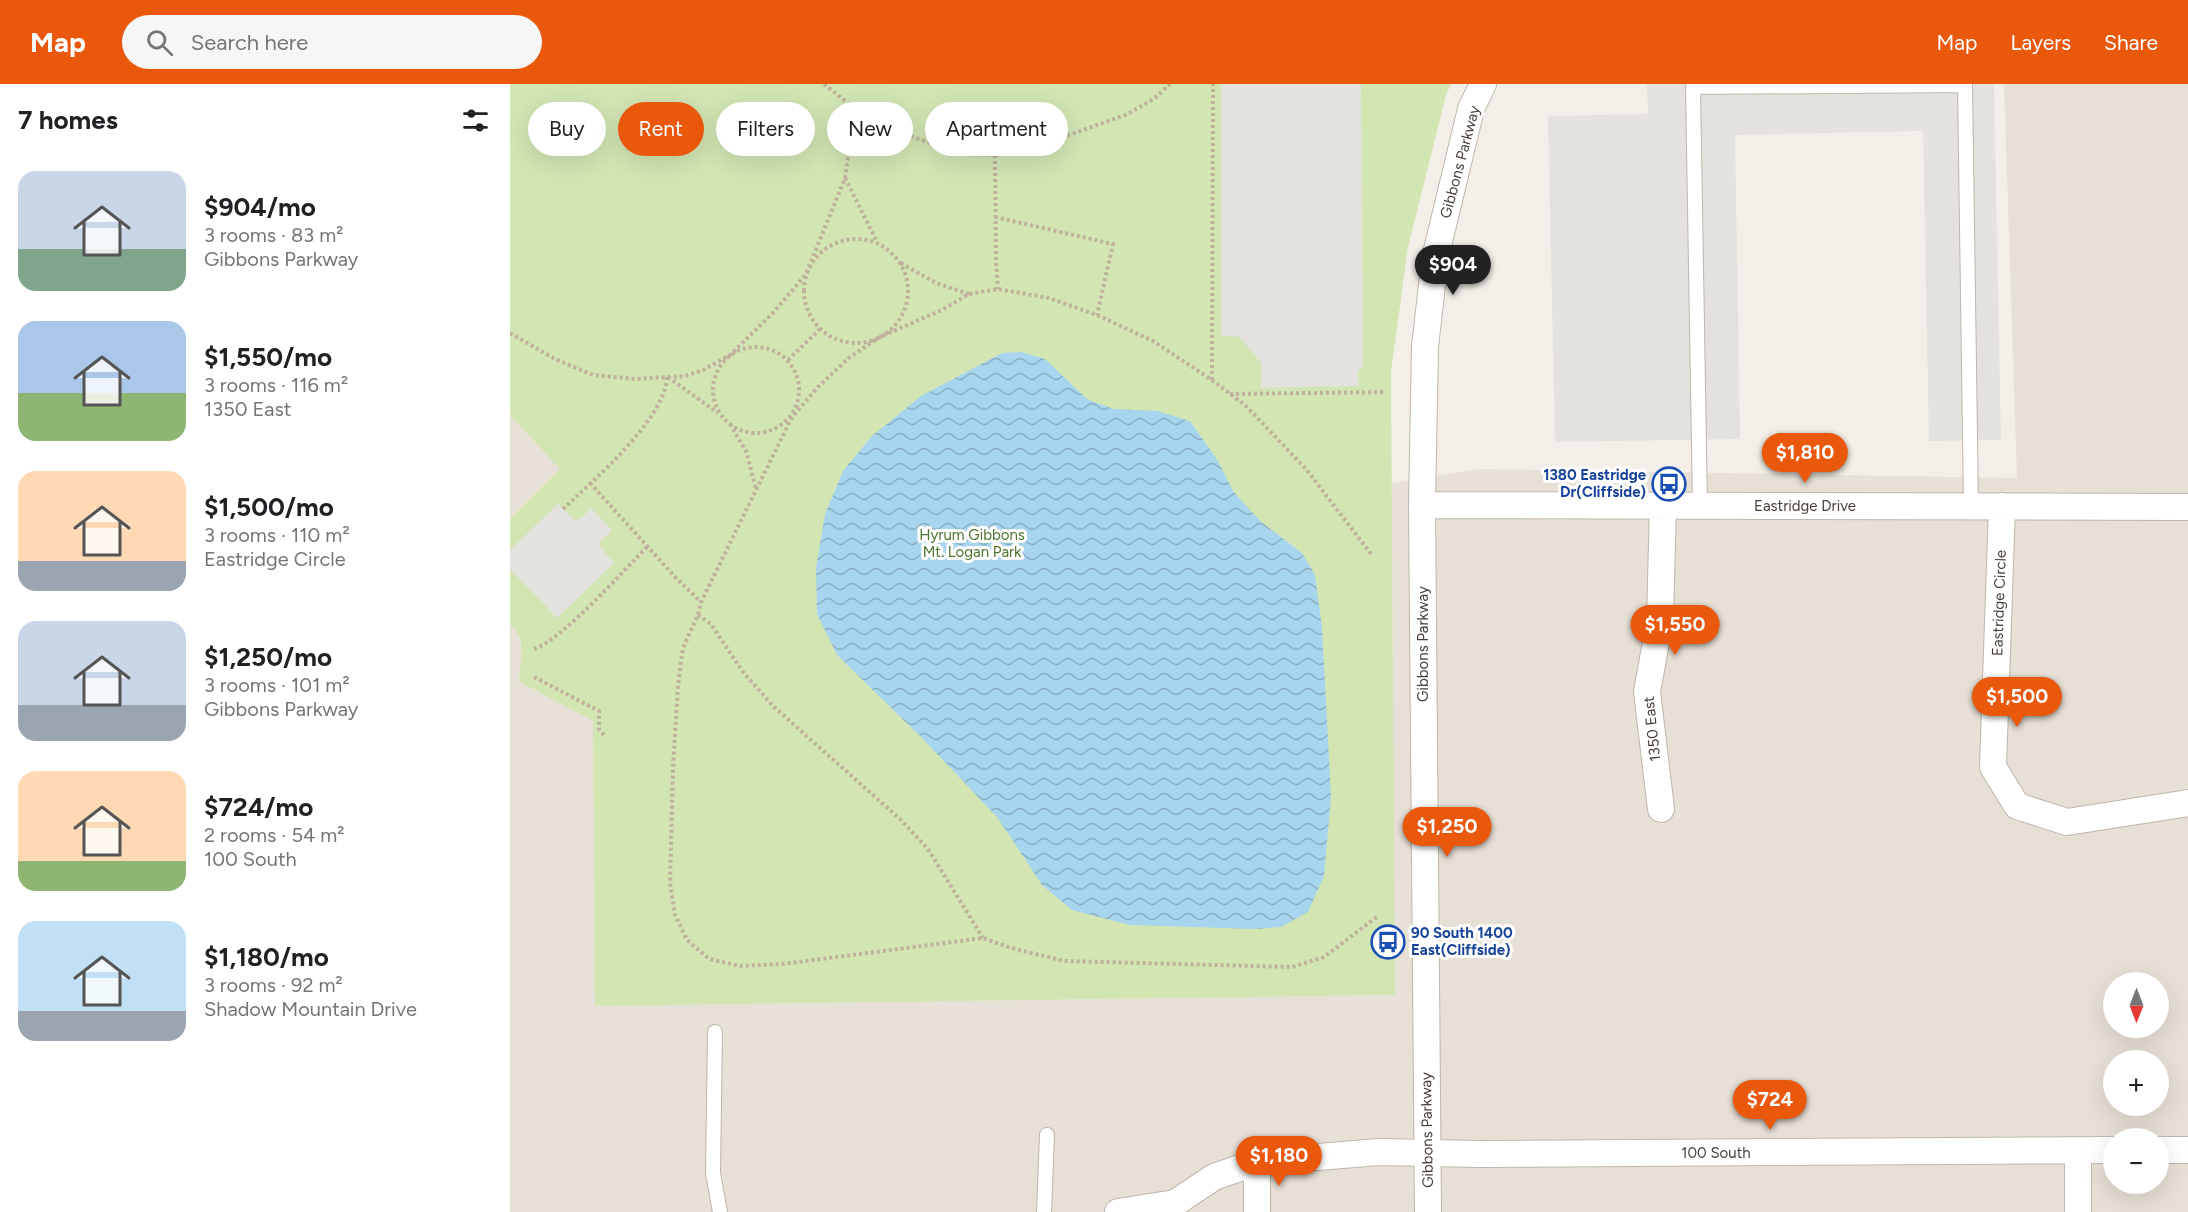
<!DOCTYPE html>
<meta charset="utf-8">
<style>
:root{--surface:#fff;--page:#f6f6f6;--text:#202124;--muted:#757577;--accent:#ea580c}
body{margin:0;font-family:Figtree,sans-serif;background:var(--page);color:var(--text);height:100vh;display:flex;flex-direction:column;font-size:22px;white-space:nowrap}
*{box-sizing:border-box;margin:0}
p{font-size:20px;color:var(--muted)}
.icon{flex:none;width:33px;height:33px;fill:none;stroke:currentColor;stroke-width:2;stroke-linecap:round;stroke-linejoin:round}
.map{position:relative;flex:1;overflow:hidden}
.side{display:flex;flex-direction:column;background:var(--surface);width:510px}
.side>*{flex:none}
.banner{position:absolute;left:18px;top:18px;width:570px;height:54px;display:flex;gap:12px}
.needle{width:39px;rotate:180deg}
.tools{position:absolute;left:1593px;top:888px;display:grid;gap:12px}
.tools a{display:grid;place-items:center;width:66px;height:66px;border-radius:50%;background:var(--surface);box-shadow:0 6px 24px #0002;font-size:30px}
.price{position:absolute;translate:-50% -51px;padding:0 14px;border-radius:21px;background:var(--accent);color:#fff;font-size:20px;line-height:39px;filter:drop-shadow(0 2px 3px #0008)}
.price::after{content:'';position:absolute;left:50%;top:36px;width:18px;height:14px;margin-left:-9px;background:inherit;clip-path:polygon(0 0,100% 0,50% 100%)}
.price.selected{background:#222;color:#fff}
ul{padding:0;list-style:none}
li{display:flex;align-items:center;gap:18px;height:150px;padding:0 18px}
li span{display:grid;place-items:center;flex:none;width:168px;height:120px;border-radius:18px;color:#555}
li>.icon{margin-inline-start:auto}
span .icon{width:72px;height:72px;fill:#fffc;stroke-width:1}
li b{font-size:26px}
h2{display:flex;justify-content:space-between;align-items:center;height:72px;padding:0 18px;font-size:26px}
.pill{padding:0 21px;border-radius:27px;background:var(--surface);box-shadow:0 6px 24px #0002;font-size:21px;line-height:54px}
.pill.selected{background:var(--accent);color:#fff}
header{display:flex;align-items:center;gap:36px;box-sizing:border-box;height:84px;padding:0 30px;background:var(--accent);color:#fff}
header strong{font-size:28px}
nav{display:flex;gap:33px;margin-inline-start:auto;font-size:21px}
.search{width:420px;height:54px;background:var(--page);display:flex;align-items:center;gap:15px;box-sizing:border-box;padding:0 21px;border-radius:33px;color:var(--muted);font-size:22px}
main{display:flex;flex:1;min-height:0}
.map>svg:first-child{display:block}
.residential{fill:#e7e0d6;fill-rule:evenodd}
.green{fill:#d2e5b3}
.parking{fill:#e4e2df}
.water{fill:url(#water-waves)}
.lines{fill:none;stroke-linecap:round;stroke-linejoin:round}
.service-casing{stroke:#beb6ab;stroke-width:16}
.minor-casing{stroke:#beb6ab;stroke-width:28}
.path{stroke:#bfb19d;stroke-width:4;stroke-dasharray:3 3;stroke-linecap:butt}
.service{stroke:#fff;stroke-width:14}
.minor{stroke:#fff;stroke-width:26}
.labels{text-anchor:middle;dominant-baseline:central;stroke-width:6;stroke-linejoin:round;paint-order:stroke}
.street-label{font-size:15px;fill:#463f37;stroke:#fff}
.transit-label{font-size:15px;font-weight:bold;fill:#164399;stroke:#fff;text-anchor:end}
.park-label{font-size:15px;fill:#4d752d;stroke:#fff}
</style>
<header>
<strong>Map</strong>
<div class="search"><svg class="icon" aria-label="search" viewBox="0 0 24 24"><circle cx="10" cy="10" r="6"/><path d="M15 15l6 6"/></svg>Search here</div>
<nav><a>Map</a><a>Layers</a><a>Share</a></nav>
</header>
<main>
<section class="side">
<h2>7 homes<svg class="icon" aria-label="filters" viewBox="0 0 24 24"><path d="M4 7h16M4 17h16"/><circle cx="9" cy="7" r="2"/><circle cx="15" cy="17" r="2"/></svg></h2>
<ul>
<li><span style="background:linear-gradient(#c9d6e8 65%,#7fa58c 0)"><svg class="icon" aria-label="home" viewBox="0 0 24 24"><path d="M3 11l9-7 9 7M6 9v11h12V9"/></svg></span><div><b>$904/mo</b><p>3 rooms · 83 m²</p><p>Gibbons Parkway</p></div></li>
<li><span style="background:linear-gradient(#a9c7e8 60%,#8fb573 0)"><svg class="icon" aria-label="home" viewBox="0 0 24 24"><path d="M3 11l9-7 9 7M6 9v11h12V9"/></svg></span><div><b>$1,550/mo</b><p>3 rooms · 116 m²</p><p>1350 East</p></div></li>
<li><span style="background:linear-gradient(#ffd9b3 75%,#9aa5b1 0)"><svg class="icon" aria-label="home" viewBox="0 0 24 24"><path d="M3 11l9-7 9 7M6 9v11h12V9"/></svg></span><div><b>$1,500/mo</b><p>3 rooms · 110 m²</p><p>Eastridge Circle</p></div></li>
<li><span style="background:linear-gradient(#c9d6e8 70%,#9aa5b1 0)"><svg class="icon" aria-label="home" viewBox="0 0 24 24"><path d="M3 11l9-7 9 7M6 9v11h12V9"/></svg></span><div><b>$1,250/mo</b><p>3 rooms · 101 m²</p><p>Gibbons Parkway</p></div></li>
<li><span style="background:linear-gradient(#ffd9b3 75%,#8fb573 0)"><svg class="icon" aria-label="home" viewBox="0 0 24 24"><path d="M3 11l9-7 9 7M6 9v11h12V9"/></svg></span><div><b>$724/mo</b><p>2 rooms · 54 m²</p><p>100 South</p></div></li>
<li><span style="background:linear-gradient(#bfe0f5 75%,#9aa5b1 0)"><svg class="icon" aria-label="home" viewBox="0 0 24 24"><path d="M3 11l9-7 9 7M6 9v11h12V9"/></svg></span><div><b>$1,180/mo</b><p>3 rooms · 92 m²</p><p>Shadow Mountain Drive</p></div></li>
</ul>
</section>
<div class="map">
<svg width="1678" height="1128" viewBox="0 0 1678 1128">
<defs>
<pattern id="water-waves" width="16" height="10" patternUnits="userSpaceOnUse" patternTransform="scale(1.5)"><rect width="16" height="10" fill="#a7d5ed"/><path d="M0 5q4-4 8 0t8 0" fill="none" stroke="#8aaec1"/></pattern>
</defs>
<rect width="100%" height="100%" fill="#f3efe8"/>
<!-- residential -->
<path class="residential" d="M1494 0H1678V1128H0V540L7 545 13 573 8 597 83 637 85 922 884 911 882 399 968 385 1507 394ZM1604 898H1648V944H1604ZM1604 976H1648V1022H1604ZM1604 1054H1648V1100H1604Z
M0 331 51 385 0 435Z"/>
<!-- green -->
<path class="green" d="M0 0H941L936 11 898 163 881 288 885 911 85 922 83 637 8 597C12 579 16 553 0 540V435L50 385 0 331Z"/>
<!-- parking -->
<path class="parking" d="M711 0H851L853 283 848 287 849 302 751 304V279L730 253 711 251Z
M1137 0H1484L1491 356 1419 357 1413 47 1225 51 1230 355 1045 358 1038 32 1138 30Z
M48 420 62 434 66 436 70 435 81 424 102 446 90 458V462L104 479 47 534 0 485V466Z"/>
<!-- water -->
<path class="water" d="M511 268 535 275 578 316 604 325 647 327 680 337 708 377 723 407 750 437 792 469 805 491 812 543 821 713 814 792 798 828 771 843 745 845 620 841 562 826 532 801 487 733 411 653 327 571 307 530 306 484 315 430 333 387 362 352 411 312 492 269Z"/>
<g class="lines">
<!-- service casing -->
<g class="service-casing">
<path id="service" d="M1190 422 1183 3 1455 1 1461 422
M205 948 203 1089 210 1128
M534 1128 537 1051"/>
</g>
<!-- minor casing -->
<g class="minor-casing">
<path id="minor" d="M912 421 1678 423
M1492 422 1483 683 1507 722 1557 738 1678 719
M1151 725 1137 608 1150 536 1153 421
M1648 1066H1678
M747 1078V1128
M608 1128 665 1119 704 1093 747 1078 869 1068 971 1070 1604 1066
M918 1128 912 421 915 263 925 174 961 25 973 0
M1568 1128V1067"/>
</g>
<!-- path -->
<path class="path" d="M314 0 345 25 389 48 451 70 485 71 531 61 618 30 645 14 660 0
M485 71 486 177 488 205
M335 94 368 160
M485 133 603 160 587 231
M294 207a52 52 0 1 1 104 0a52 52 0 1 1-104 0Z
M391 179 426 199 459 210
M0 249 45 275 83 291 126 295 175 292 193 286 220 271 264 228 296 190 335 94 345 25
M203 306a43 43 0 1 1 86 0a43 43 0 1 1-86 0Z
M278 276 310 245
M158 293 208 329
M702 296 703 0
M720 310 875 308
M220 340 236 367 246 405
M80 399 166 494 191 518
M53 425C83 397 156 334 157 293
M861 470 796 385 735 321 702 296 643 257 587 231 539 214 488 205 459 210 432 226 370 253 340 273 308 303 282 333 191 518 188 531 173 564 168 602 163 684 160 799 165 831 177 856 199 875 230 882 273 880 473 854 501 864 554 877 782 883 814 873 868 832
M188 531 201 540 233 588 264 623 390 735 418 765 473 854
M24 565C52 556 113 487 137 463
M24 593 89 627V645L96 653"/>
<!-- service -->
<use href="#service" class="service"/>
<!-- minor -->
<use href="#minor" class="minor"/>
</g>
<!-- icons -->
<defs>
<g id="bus-ring" transform="scale(1.725)"><circle r="9.5" fill="#fff" stroke="#1a4fb4" stroke-width="1.5"/><path d="M-5-6H5V4H4V6H2V4H-2V6H-4V4H-5ZM-3.5-4V0h7V-4ZM-3.5 1.2v1.5H-2V1.2ZM2 1.2v1.5H3.5V1.2Z" fill="#1a4fb4"/></g>
</defs>
<g fill-rule="evenodd">
<use href="#bus-ring" x="1159" y="400"/>
<use href="#bus-ring" x="878" y="858"/>
</g>
<g class="labels">
<!-- street labels -->
<g class="street-label">
<text transform="translate(950 78) rotate(-75)">Gibbons Parkway</text>
<text x="1295" y="422">Eastridge Drive</text>
<text transform="translate(1489 519) rotate(-88)">Eastridge Circle</text>
<text transform="translate(913 560) rotate(-90)">Gibbons Parkway</text>
<text transform="translate(1142 645) rotate(-96)">1350 East</text>
<text transform="translate(917 1046) rotate(-91)">Gibbons Parkway</text>
<text x="1206" y="1069">100 South</text>
</g>
<!-- transit labels -->
<g class="transit-label">
<text x="1136" y="391">1380 Eastridge<tspan x="1136" dy="17">Dr(Cliffside)</tspan></text>
<text x="901" y="849" text-anchor="start">90 South 1400<tspan x="901" dy="17">East(Cliffside)</tspan></text>
</g>
<!-- park labels -->
<g class="park-label">
<text x="462" y="451">Hyrum Gibbons<tspan x="462" dy="17">Mt. Logan Park</tspan></text>
</g>
</g>
</svg>
<div class="tools">
<a><svg class="needle" viewBox="-14 -14 28 28"><path d="M0-13l5 13h-10z" fill="#e53935"/><path d="M0 13l5-13h-10z" fill="#757577"/></svg></a>
<a>+</a>
<a>−</a>
</div>
<b class="price selected" style="left:943px;top:212px">$904</b>
<b class="price" style="left:1295px;top:400px">$1,810</b>
<b class="price" style="left:1165px;top:572px">$1,550</b>
<b class="price" style="left:1507px;top:644px">$1,500</b>
<b class="price" style="left:937px;top:774px">$1,250</b>
<b class="price" style="left:1260px;top:1047px">$724</b>
<b class="price" style="left:769px;top:1103px">$1,180</b>
<div class="banner">
<a class="pill">Buy</a>
<a class="pill selected">Rent</a>
<a class="pill">Filters</a>
<a class="pill">New</a>
<a class="pill">Apartment</a>
</div>
</div>
</main>
